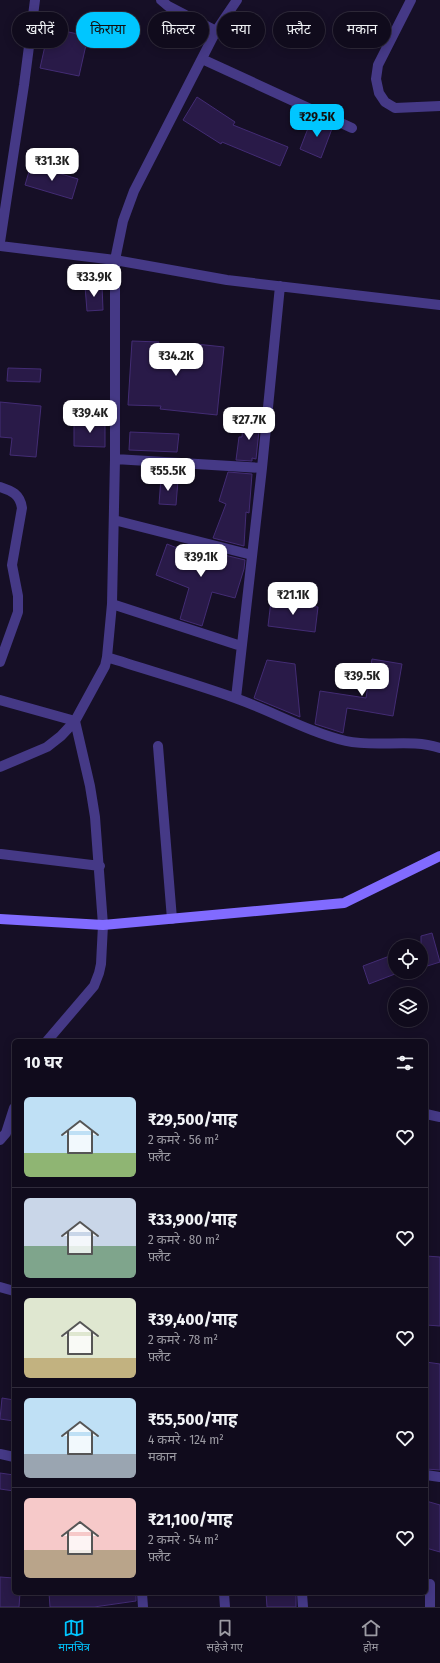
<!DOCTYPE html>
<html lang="hi">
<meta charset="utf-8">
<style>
:root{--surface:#100b1c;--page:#191425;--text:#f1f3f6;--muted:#9c9ba3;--line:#302b3b;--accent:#00c6ff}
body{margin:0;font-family:"Fira Sans Condensed","Noto Sans Devanagari",sans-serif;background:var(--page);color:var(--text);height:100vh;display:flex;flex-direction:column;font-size:15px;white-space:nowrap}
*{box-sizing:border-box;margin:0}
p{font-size:13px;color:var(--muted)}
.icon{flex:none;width:22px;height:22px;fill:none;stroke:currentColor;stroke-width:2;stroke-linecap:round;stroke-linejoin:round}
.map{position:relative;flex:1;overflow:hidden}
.panel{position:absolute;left:12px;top:1039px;width:416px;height:556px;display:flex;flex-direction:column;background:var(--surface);border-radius:6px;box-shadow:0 2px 10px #0003,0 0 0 1px var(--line)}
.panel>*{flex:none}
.top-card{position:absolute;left:12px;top:12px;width:416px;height:36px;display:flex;gap:8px}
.fabs{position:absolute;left:388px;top:939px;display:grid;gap:8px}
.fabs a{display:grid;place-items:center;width:40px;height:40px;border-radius:50%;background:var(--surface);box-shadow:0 2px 10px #0003,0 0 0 1px var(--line);font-size:20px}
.price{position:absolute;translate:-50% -34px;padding:0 9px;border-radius:8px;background:#fff;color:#222;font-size:13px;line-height:26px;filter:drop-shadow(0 1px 2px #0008)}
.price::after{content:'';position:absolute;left:50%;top:24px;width:12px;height:9px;margin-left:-6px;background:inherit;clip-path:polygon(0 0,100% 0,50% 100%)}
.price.current{background:var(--accent);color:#111}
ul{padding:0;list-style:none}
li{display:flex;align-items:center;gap:12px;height:100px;padding:0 12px}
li+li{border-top:1px solid var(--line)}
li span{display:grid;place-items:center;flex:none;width:112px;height:80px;border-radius:6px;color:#555}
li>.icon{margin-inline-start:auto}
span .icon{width:48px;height:48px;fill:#fffc;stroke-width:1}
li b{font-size:17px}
h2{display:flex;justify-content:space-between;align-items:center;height:48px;padding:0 12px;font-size:17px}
.pill{padding:0 14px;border-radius:18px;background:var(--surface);box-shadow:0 2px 10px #0003,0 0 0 1px var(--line);font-size:14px;line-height:36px}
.pill.current{background:var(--accent);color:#111}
.tabs{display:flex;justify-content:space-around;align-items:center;height:56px;border-top:1px solid var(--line);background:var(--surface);font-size:11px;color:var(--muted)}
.tabs a{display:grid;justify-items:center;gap:2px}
.tabs .current{color:var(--accent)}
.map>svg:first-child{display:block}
.building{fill:#291a48;stroke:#432c74}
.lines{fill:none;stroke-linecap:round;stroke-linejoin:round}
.minor{stroke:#453986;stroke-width:10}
.secondary{stroke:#816bff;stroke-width:10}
</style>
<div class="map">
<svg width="440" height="1607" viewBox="0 0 440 1607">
<rect width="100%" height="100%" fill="#160f26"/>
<!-- building -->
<path class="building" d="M49 28 88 36 79 76 40 68Z
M197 97 235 122 233 125 288 147 280 166 222 142 221 144 183 120Z
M312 118 333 126 321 158 300 149Z
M31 165 78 179 72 199 25 185Z
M102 285 103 310 87 311 85 286Z
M132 341 159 342 158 344 195 348 196 344 224 347 217 415 160 409 161 406 128 405Z
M8 368 41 369 40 382 7 381Z
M0 402 41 406 36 457 10 455 12 438 0 437Z
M243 419 260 421 256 459 252 458V461L236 460 239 437H242Z
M74 421 105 422V447L74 446Z
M130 432 179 434 177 452 129 450Z
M228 472 252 474 249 513 246 512 244 546 213 538 226 504 219 501Z
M161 478 178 480 176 505 159 504Z
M167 544 205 559 208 551 245 560 244 569 235 598 212 592 202 626 180 619 189 588 156 575Z
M271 601 318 607 315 632 268 626Z
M372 659 402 664 393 716 347 708 343 733 315 724 320 691 366 698Z
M267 660 295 664 300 717 254 698Z
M432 933 440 962 421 968V936Z
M395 954V974L369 984 363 966Z
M426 1256 440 1257V1326L426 1325Z
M426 1362 440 1364V1470L426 1469Z
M2 1398 14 1400V1421L0 1419Z
M0 1473 14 1475V1491L0 1489Z
M426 1501 440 1505V1552L426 1548Z
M0 1577 14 1578V1593H20L19 1607H0Z
M49 1593H136V1601L94 1607H50Z
M266 1593H296V1607H267Z"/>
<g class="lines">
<!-- minor -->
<path class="minor" d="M161 0 168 6 216 31
M411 0 378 65 376 79 379 93 385 102 395 108 440 106
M202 59 352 128
M0 242 24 85 35 0
M0 246 115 260 227 280 440 305
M115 459 262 468
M0 487C12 491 20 494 22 508L12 565 18 596V612L0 662
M114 520 252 555
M112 604 241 646
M107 657C150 671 193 683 235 698 272 711 308 732 346 741 377 748 410 738 440 748
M236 698 262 468 280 286
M0 700 75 721 90 786 95 817 103 925 101 964 99 973 94 986 47 1041
M158 746 172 919
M0 767 47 747 61 736 75 721 105 666 107 657 112 604 115 459V260L123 221 134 191 216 31 237 0
M1 854 100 866
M426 1114 440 1117
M0 1140 6 1133 14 1108
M0 1287 14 1291
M0 1454 14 1457
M426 1475 440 1477
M142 1593 143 1607
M224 1593 225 1607
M302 1593 303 1607
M430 1607V1584"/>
<!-- secondary -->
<path class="secondary" d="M0 919 103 925 344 903 440 856"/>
</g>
</svg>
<div class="fabs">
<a><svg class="icon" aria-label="locate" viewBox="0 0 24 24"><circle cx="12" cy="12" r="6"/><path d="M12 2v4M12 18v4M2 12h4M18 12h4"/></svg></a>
<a><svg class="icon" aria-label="layers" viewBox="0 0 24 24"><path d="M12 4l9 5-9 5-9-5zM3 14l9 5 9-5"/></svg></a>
</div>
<b class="price current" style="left:317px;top:138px">₹29.5K</b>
<b class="price" style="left:52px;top:182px">₹31.3K</b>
<b class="price" style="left:94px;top:298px">₹33.9K</b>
<b class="price" style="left:176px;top:377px">₹34.2K</b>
<b class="price" style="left:90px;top:434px">₹39.4K</b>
<b class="price" style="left:249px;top:441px">₹27.7K</b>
<b class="price" style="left:168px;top:492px">₹55.5K</b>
<b class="price" style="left:201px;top:578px">₹39.1K</b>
<b class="price" style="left:293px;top:616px">₹21.1K</b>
<b class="price" style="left:362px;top:697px">₹39.5K</b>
<div class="top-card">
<a class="pill">खरीदें</a>
<a class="pill current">किराया</a>
<a class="pill">फ़िल्टर</a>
<a class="pill">नया</a>
<a class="pill">फ़्लैट</a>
<a class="pill">मकान</a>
</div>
<section class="panel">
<h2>10 घर<svg class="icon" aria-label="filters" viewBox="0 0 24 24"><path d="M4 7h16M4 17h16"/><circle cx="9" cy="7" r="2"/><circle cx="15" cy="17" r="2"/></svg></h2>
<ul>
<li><span style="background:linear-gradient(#bfe0f5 70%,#8fb573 0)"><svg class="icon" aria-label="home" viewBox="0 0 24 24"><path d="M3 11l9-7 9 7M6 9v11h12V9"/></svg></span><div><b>₹29,500/माह</b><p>2 कमरे · 56 m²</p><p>फ़्लैट</p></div><svg class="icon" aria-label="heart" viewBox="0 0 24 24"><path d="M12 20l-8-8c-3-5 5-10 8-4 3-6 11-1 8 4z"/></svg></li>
<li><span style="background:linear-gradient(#c9d6e8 60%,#7fa58c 0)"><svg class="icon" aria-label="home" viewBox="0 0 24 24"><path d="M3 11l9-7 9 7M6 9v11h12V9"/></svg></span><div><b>₹33,900/माह</b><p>2 कमरे · 80 m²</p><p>फ़्लैट</p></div><svg class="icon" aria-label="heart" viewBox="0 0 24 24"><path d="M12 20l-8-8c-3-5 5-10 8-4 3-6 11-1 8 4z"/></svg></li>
<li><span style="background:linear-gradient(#dfe7d0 75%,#c2b280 0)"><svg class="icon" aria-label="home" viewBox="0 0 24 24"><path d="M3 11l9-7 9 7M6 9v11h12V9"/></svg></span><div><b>₹39,400/माह</b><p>2 कमरे · 78 m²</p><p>फ़्लैट</p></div><svg class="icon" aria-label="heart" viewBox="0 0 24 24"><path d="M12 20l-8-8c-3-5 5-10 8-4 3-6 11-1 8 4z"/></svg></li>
<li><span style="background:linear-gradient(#bfe0f5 70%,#9aa5b1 0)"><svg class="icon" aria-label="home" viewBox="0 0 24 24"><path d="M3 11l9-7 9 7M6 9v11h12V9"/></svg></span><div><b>₹55,500/माह</b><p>4 कमरे · 124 m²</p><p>मकान</p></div><svg class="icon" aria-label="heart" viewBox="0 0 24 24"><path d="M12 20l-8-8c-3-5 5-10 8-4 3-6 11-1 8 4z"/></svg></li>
<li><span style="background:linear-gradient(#f6c9c9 65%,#b9a48a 0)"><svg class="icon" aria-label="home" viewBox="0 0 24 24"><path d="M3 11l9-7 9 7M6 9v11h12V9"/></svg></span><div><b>₹21,100/माह</b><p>2 कमरे · 54 m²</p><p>फ़्लैट</p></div><svg class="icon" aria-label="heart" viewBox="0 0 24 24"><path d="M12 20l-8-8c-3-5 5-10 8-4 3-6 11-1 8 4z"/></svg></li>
</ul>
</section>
</div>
<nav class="tabs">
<a class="current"><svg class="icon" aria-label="map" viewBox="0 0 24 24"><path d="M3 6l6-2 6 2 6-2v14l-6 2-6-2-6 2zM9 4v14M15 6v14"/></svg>मानचित्र</a>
<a><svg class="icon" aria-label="saved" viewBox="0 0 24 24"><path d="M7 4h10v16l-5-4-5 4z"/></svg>सहेजे गए</a>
<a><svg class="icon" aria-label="home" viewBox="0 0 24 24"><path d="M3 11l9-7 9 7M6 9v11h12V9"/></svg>होम</a>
</nav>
